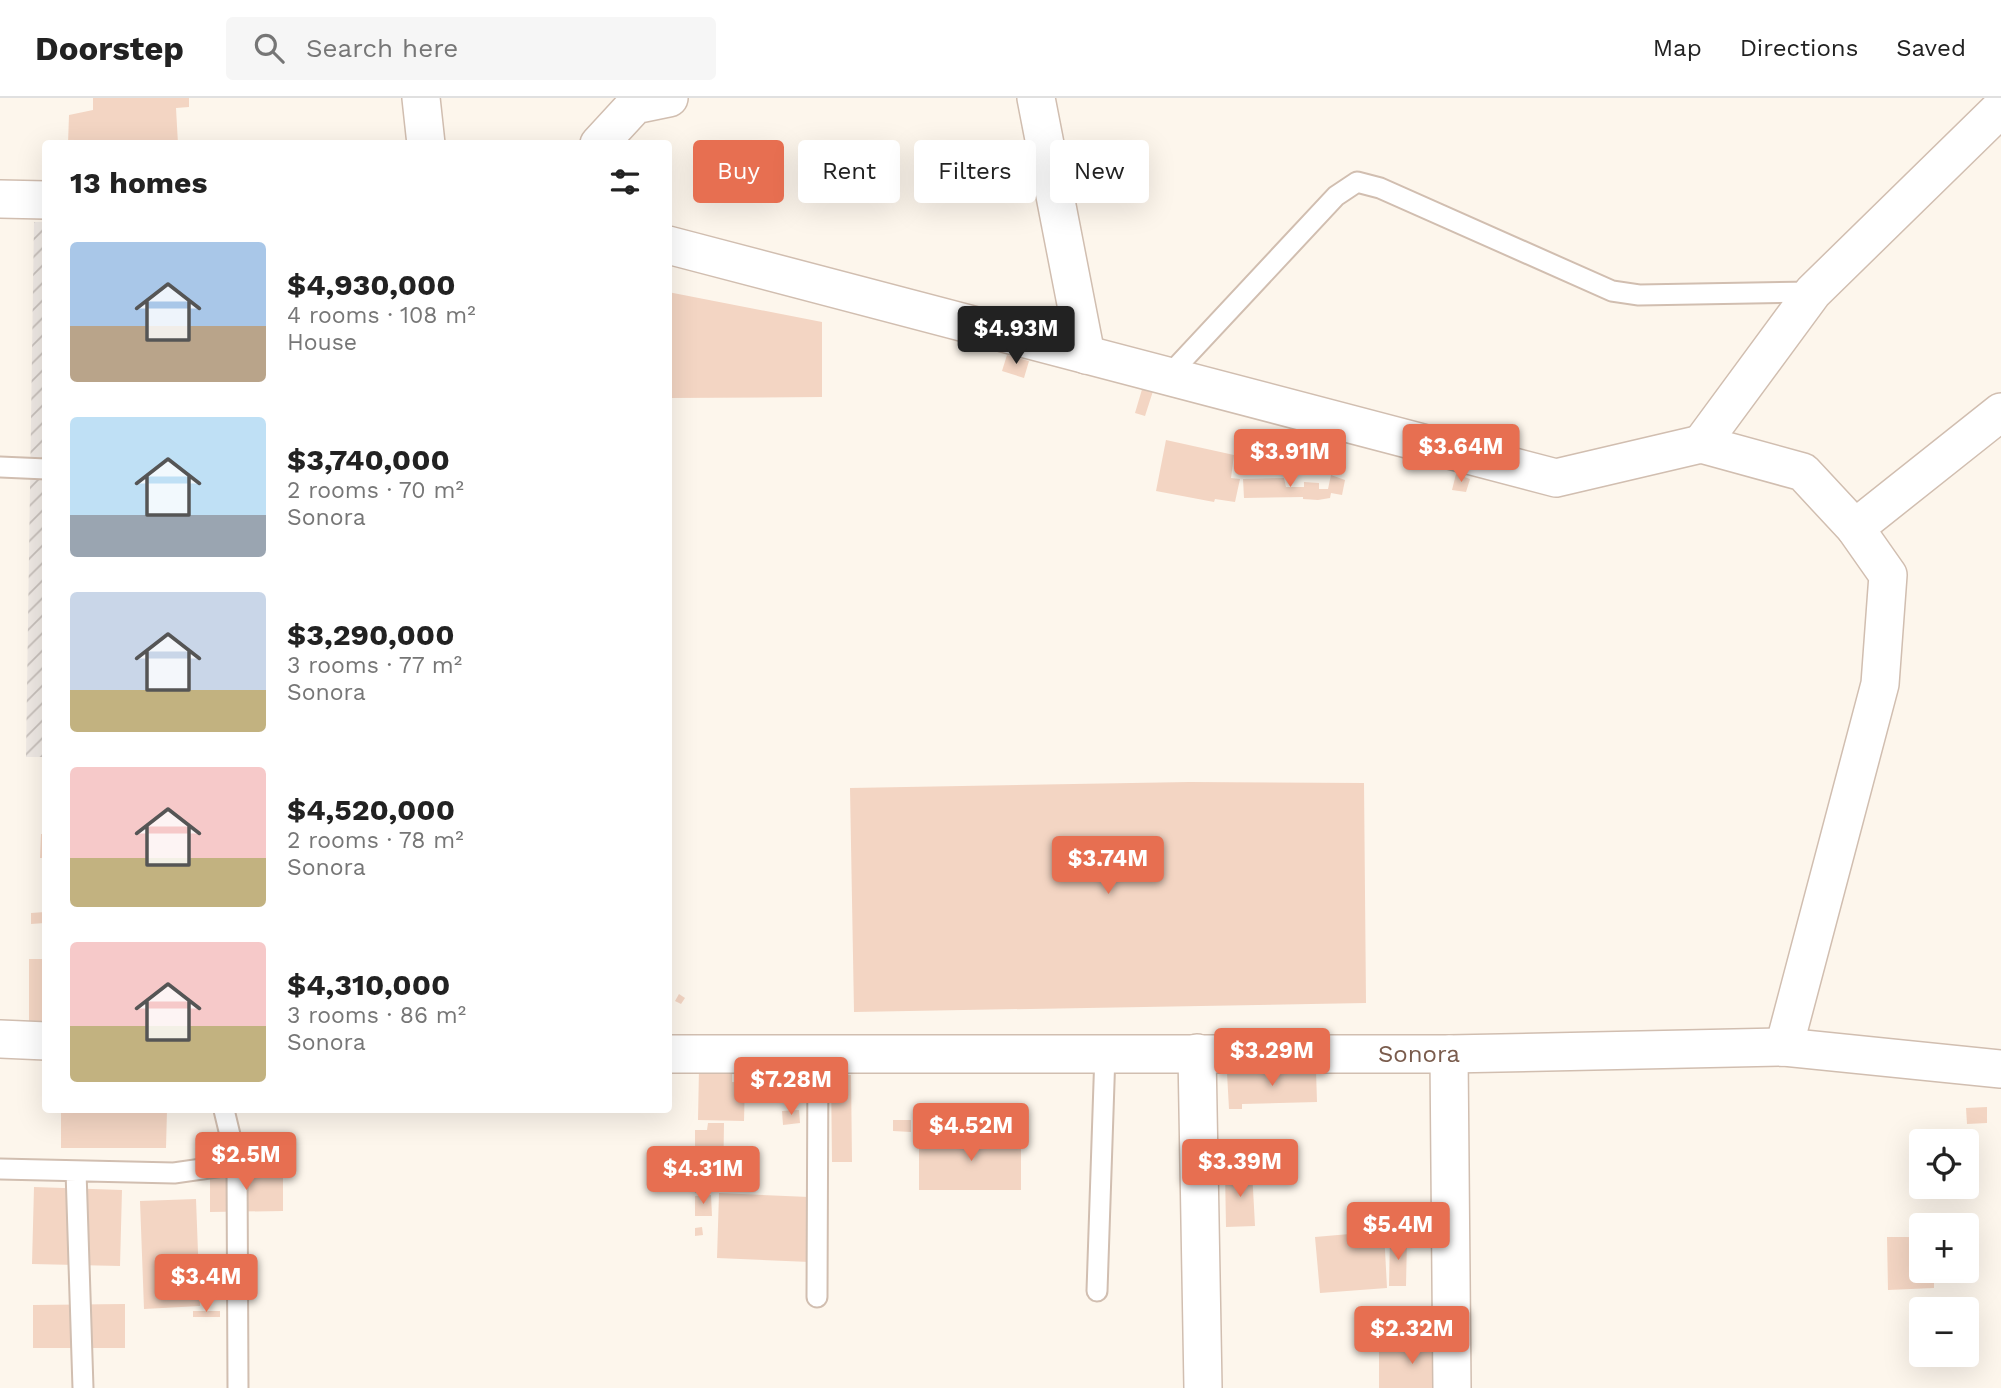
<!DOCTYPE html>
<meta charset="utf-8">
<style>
:root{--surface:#fff;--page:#f6f6f6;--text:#222;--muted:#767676;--line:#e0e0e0;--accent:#e76f51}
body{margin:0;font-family:"Work Sans",sans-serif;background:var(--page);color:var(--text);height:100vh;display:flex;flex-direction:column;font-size:26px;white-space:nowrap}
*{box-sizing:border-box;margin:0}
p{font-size:23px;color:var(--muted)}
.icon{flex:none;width:38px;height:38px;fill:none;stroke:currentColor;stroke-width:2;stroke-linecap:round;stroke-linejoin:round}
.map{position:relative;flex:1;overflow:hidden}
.sheet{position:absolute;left:42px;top:42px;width:630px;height:973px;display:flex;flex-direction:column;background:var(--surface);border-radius:7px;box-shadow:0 7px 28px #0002}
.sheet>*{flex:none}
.banner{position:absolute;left:693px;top:42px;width:665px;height:63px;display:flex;gap:14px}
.fabs{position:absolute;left:1909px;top:1031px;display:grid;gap:14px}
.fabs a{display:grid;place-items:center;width:70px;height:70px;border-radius:7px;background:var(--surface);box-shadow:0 7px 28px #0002;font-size:35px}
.price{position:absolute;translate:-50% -60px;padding:0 16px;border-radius:7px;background:var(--accent);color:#fff;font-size:23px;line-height:46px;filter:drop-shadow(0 2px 4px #0008)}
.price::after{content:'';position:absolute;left:50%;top:42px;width:21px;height:16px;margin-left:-10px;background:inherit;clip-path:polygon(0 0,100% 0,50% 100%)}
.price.active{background:#222;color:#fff}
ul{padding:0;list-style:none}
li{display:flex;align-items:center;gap:21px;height:175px;padding:0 28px}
li span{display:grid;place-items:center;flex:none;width:196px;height:140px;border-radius:7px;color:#555}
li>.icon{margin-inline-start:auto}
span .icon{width:84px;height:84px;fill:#fffc;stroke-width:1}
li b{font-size:30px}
h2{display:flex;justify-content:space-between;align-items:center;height:84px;padding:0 28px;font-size:30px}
.tag{padding:0 24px;border-radius:7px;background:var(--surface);box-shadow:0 7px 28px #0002;font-size:24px;line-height:63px}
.tag.active{background:var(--accent);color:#fff}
header{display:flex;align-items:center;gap:42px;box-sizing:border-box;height:98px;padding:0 35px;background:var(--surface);border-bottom:2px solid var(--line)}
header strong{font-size:33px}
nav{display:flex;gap:38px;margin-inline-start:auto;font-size:24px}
.search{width:490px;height:63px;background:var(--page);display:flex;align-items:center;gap:18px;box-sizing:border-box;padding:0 24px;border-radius:7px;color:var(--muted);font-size:26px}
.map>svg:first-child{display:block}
.industrial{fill:url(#industrial-furrows)}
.building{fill:#f3d5c3}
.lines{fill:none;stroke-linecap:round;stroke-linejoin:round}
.lane-casing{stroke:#d1beb0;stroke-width:23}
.street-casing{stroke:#d1beb0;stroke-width:40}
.lane{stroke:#fff;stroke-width:19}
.street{stroke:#fff;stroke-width:37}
.labels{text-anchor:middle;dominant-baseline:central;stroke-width:7;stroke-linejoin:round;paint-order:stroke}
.street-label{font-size:24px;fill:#7a5c4d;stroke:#fffaf3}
</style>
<header>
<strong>Doorstep</strong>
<div class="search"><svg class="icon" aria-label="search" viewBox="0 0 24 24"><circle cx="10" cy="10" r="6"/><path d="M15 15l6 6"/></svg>Search here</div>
<nav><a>Map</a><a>Directions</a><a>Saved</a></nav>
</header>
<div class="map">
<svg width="2001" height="1290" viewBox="0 0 2001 1290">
<defs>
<pattern id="industrial-furrows" width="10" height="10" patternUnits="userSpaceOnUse" patternTransform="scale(1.75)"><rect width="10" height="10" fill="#efe9e4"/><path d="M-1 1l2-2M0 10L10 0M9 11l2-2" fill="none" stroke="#c7c0bb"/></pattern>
</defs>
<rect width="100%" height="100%" fill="#fdf6ec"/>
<!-- industrial -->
<path class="industrial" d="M34 124H45L46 659H26Z"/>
<!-- building -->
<path class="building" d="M93 0H189V9L176 10 178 46H68L69 17 93 12Z
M668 194 822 224V299L668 300Z
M1007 257 1029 263 1024 280 1002 273Z
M1143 288 1154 290 1145 318 1135 315Z
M1301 331 1335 341 1325 375 1307 370 1310 361 1294 356Z
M1166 342 1234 357 1231 380 1240 381 1235 404 1215 401 1214 404 1156 393Z
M1456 376 1470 381 1466 394 1452 392Z
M1331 377 1345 382 1342 397 1331 395 1330 400 1318 402 1303 401V399L1244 400 1243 381 1284 380 1286 389H1304V384L1319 385V391H1328Z
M1189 684 1364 685 1366 905 854 914 850 690Z
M41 736H46V760H40Z
M45 814V825L31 826V815Z
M29 861H46V924H29Z
M679 896 685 900 681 906 675 903Z
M732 969V984H745L744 1023 698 1022 699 970Z
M1316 972 1317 1004 1242 1006V1011H1229L1227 975Z
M831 977H851L852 1064H832Z
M1987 1009V1025L1967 1026 1966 1010Z
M61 1012H167L166 1050H61Z
M799 1012 800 1025 783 1027 782 1013Z
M893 1022H911V1034L893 1033Z
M708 1025H724L723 1089H705L704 1095H695V1032H707Z
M945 1037H1021V1092H919V1041H944Z
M1252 1072 1255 1128 1226 1129 1225 1073Z
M283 1075V1113L210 1114V1076Z
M34 1089 122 1092 120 1168 32 1166Z
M719 1095 809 1099 810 1164 717 1160Z
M711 1097 712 1118H695V1098Z
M196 1101 200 1208 144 1211 140 1103Z
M702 1129 703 1137 695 1138V1130Z
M1384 1133 1387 1190 1320 1195 1315 1139Z
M1390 1139H1407L1406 1188H1389Z
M1887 1139H1922V1172H1962V1178L1934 1176V1190L1888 1192Z
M218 1156H224V1169H218Z
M218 1176 225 1177 224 1201H218Z
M125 1206V1250H33V1207Z
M193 1213H220V1219H193Z
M1379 1247H1446V1290H1379Z"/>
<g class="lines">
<!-- lane casing -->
<g class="lane-casing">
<path id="lane" d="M1168 278 1336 98 1357 84 1380 90 1612 193 1639 197 1813 194
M0 369 46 371
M237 1066 238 1290
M0 1071 174 1075 237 1066 224 1012
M76 1073 83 1290
M1097 1193 1105 955
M817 1199 818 956"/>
</g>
<!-- street casing -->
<g class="street-casing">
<g id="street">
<path d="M421 0 426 46"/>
<path d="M1036 0 1086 257"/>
<path d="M599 46 635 7 669 0"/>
<path d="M0 101 46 102"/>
<path d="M668 147 1556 380 1701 346 1803 374 1855 430 1888 477 1880 586 1784 949"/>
<path d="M1701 346 1813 194 2001 10"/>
<path d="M1855 430 2001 314"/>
<path d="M0 941 46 943"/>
<path d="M1197 955 1203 1290"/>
<path id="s1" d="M668 956H1449L1784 949 2001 971"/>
<path d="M1449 956 1452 1290"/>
</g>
</g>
<!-- lane -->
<use href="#lane" class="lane"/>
<!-- street -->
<use href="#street" class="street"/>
</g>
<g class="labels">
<!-- street labels -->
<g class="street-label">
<text stroke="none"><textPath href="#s1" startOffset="751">Sonora</textPath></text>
</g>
</g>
</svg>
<div class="fabs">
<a><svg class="icon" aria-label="locate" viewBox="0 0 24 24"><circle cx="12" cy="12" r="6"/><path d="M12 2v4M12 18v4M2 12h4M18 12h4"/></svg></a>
<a>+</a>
<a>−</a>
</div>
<b class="price active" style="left:1016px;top:268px">$4.93M</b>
<b class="price" style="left:1461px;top:386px">$3.64M</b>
<b class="price" style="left:1290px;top:391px">$3.91M</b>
<b class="price" style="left:1108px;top:798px">$3.74M</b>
<b class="price" style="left:1272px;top:990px">$3.29M</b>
<b class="price" style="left:791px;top:1019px">$7.28M</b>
<b class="price" style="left:971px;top:1065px">$4.52M</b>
<b class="price" style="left:246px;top:1094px">$2.5M</b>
<b class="price" style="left:1240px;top:1101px">$3.39M</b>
<b class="price" style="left:703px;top:1108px">$4.31M</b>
<b class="price" style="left:1398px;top:1164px">$5.4M</b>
<b class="price" style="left:206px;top:1216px">$3.4M</b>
<b class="price" style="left:1412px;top:1268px">$2.32M</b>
<div class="banner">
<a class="tag active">Buy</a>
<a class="tag">Rent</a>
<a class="tag">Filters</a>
<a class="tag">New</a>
</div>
<section class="sheet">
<h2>13 homes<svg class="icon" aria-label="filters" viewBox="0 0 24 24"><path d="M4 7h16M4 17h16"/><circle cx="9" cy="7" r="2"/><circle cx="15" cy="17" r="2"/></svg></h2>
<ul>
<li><span style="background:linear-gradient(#a9c7e8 60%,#b9a48a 0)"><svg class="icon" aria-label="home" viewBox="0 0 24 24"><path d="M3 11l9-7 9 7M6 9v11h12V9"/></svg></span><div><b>$4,930,000</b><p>4 rooms · 108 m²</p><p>House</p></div></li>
<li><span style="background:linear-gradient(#bfe0f5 70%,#9aa5b1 0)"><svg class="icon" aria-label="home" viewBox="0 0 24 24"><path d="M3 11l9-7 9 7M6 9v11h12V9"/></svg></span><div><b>$3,740,000</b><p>2 rooms · 70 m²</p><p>Sonora</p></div></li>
<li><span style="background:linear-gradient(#c9d6e8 70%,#c2b280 0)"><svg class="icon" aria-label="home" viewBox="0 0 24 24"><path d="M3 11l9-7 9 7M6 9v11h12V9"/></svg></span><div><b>$3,290,000</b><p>3 rooms · 77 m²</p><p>Sonora</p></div></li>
<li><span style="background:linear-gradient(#f6c9c9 65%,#c2b280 0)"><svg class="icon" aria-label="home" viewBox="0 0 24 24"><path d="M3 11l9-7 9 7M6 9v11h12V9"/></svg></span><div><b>$4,520,000</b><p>2 rooms · 78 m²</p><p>Sonora</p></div></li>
<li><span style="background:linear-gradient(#f6c9c9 60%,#c2b280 0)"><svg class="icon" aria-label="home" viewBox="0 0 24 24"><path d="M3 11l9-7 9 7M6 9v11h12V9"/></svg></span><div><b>$4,310,000</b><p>3 rooms · 86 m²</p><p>Sonora</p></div></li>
</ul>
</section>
</div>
